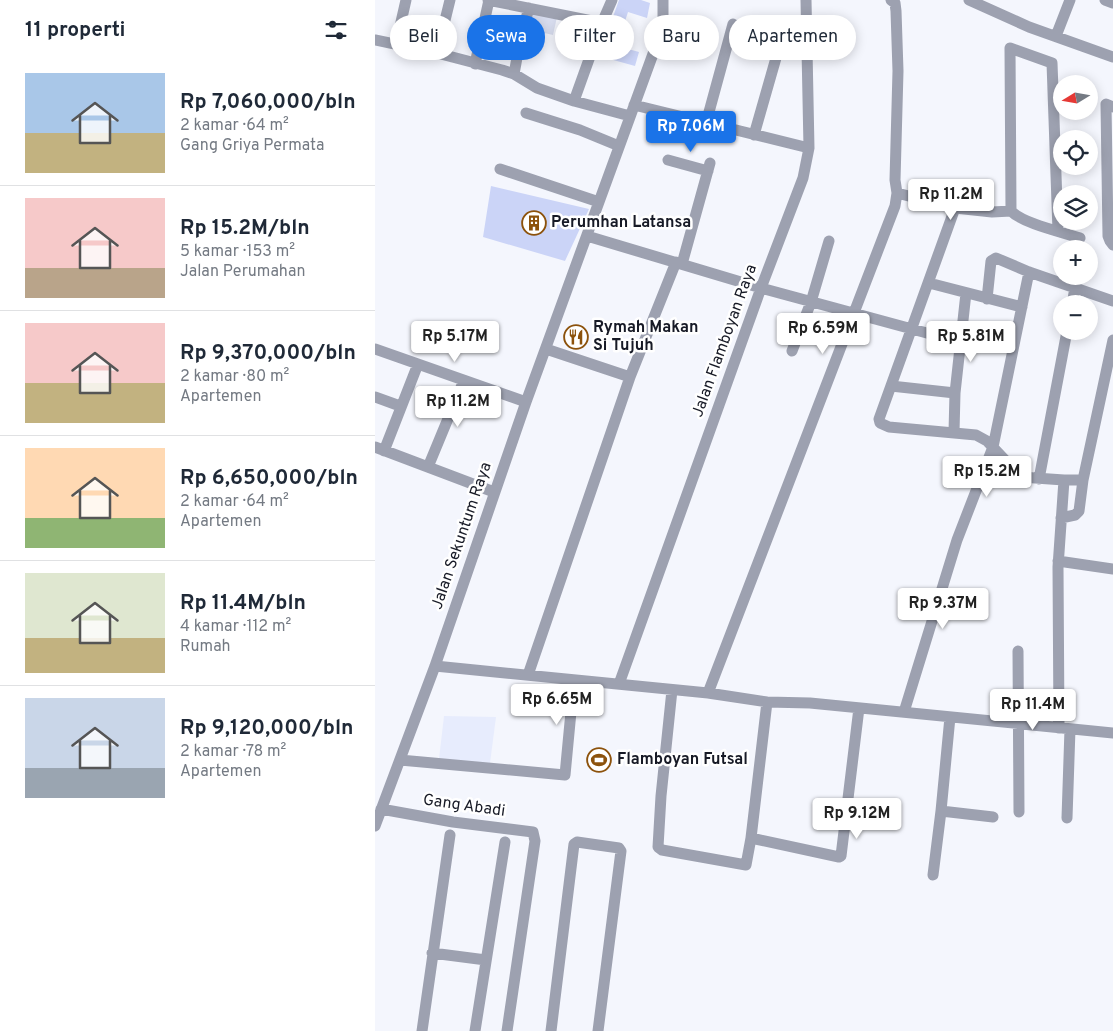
<!DOCTYPE html>
<html lang="id">
<meta charset="utf-8">
<style>
:root{--surface:#fff;--page:#f2f2f3;--text:#1f2937;--muted:#747a83;--line:#e0e1e3;--accent:#1a73e8}
body{margin:0;font-family:Overpass,sans-serif;background:var(--page);color:var(--text);height:100vh;display:flex;flex-direction:column;font-size:19px;white-space:nowrap}
*{box-sizing:border-box;margin:0}
p{font-size:16px;color:var(--muted)}
.icon{flex:none;width:28px;height:28px;fill:none;stroke:currentColor;stroke-width:2;stroke-linecap:round;stroke-linejoin:round}
.map{position:relative;flex:1;overflow:hidden}
.side{display:flex;flex-direction:column;background:var(--surface);width:375px}
.side>*{flex:none}
.banner{position:absolute;left:15px;top:15px;width:475px;height:45px;display:flex;gap:10px}
.needle{width:32px;rotate:259deg}
.fabs{position:absolute;left:678px;top:75px;display:grid;gap:10px}
.fabs a{display:grid;place-items:center;width:45px;height:45px;border-radius:50%;background:var(--surface);box-shadow:0 2px 12px #0003;font-size:25px}
.price{position:absolute;translate:-50% -42px;padding:0 11px;border-radius:5px;background:#fff;color:#222;font-size:16px;line-height:32px;filter:drop-shadow(0 1px 2px #0008)}
.price::after{content:'';position:absolute;left:50%;top:30px;width:15px;height:11px;margin-left:-8px;background:inherit;clip-path:polygon(0 0,100% 0,50% 100%)}
.price.active{background:var(--accent);color:#fff}
ul{padding:0;list-style:none}
li{display:flex;align-items:center;gap:15px;height:125px;padding:0 25px}
li+li{border-top:1px solid var(--line)}
li span{display:grid;place-items:center;flex:none;width:140px;height:100px;border-radius:0px;color:#555}
li>.icon{margin-inline-start:auto}
span .icon{width:60px;height:60px;fill:#fffc;stroke-width:1}
li b{font-size:21px}
h2{display:flex;justify-content:space-between;align-items:center;height:60px;padding:0 25px;font-size:21px}
.chip{padding:0 18px;border-radius:22px;background:var(--surface);box-shadow:0 2px 12px #0003;font-size:18px;line-height:45px}
.chip.active{background:var(--accent);color:#fff}
main{display:flex;flex:1;min-height:0}
.map>svg:first-child{display:block}
.built{fill:#e7ecfd}
.green{fill:#d8ddef}
.building{fill:#cbd4f7}
.lines{fill:none;stroke-linecap:round;stroke-linejoin:round}
.minor{stroke:#9da1b0;stroke-width:11}
.labels{text-anchor:middle;dominant-baseline:central;stroke-width:5;stroke-linejoin:round;paint-order:stroke}
.poi-label{font-size:16px;font-weight:bold;fill:#171a26;stroke:#fff;text-anchor:start}
.street-label{font-size:16px;fill:#171a26;stroke:#fff}
</style>
<main>
<section class="side">
<h2>11 properti<svg class="icon" aria-label="filters" viewBox="0 0 24 24"><path d="M4 7h16M4 17h16"/><circle cx="9" cy="7" r="2"/><circle cx="15" cy="17" r="2"/></svg></h2>
<ul>
<li><span style="background:linear-gradient(#a9c7e8 60%,#c2b280 0)"><svg class="icon" aria-label="home" viewBox="0 0 24 24"><path d="M3 11l9-7 9 7M6 9v11h12V9"/></svg></span><div><b>Rp 7,060,000/bln</b><p>2 kamar · 64 m²</p><p>Gang Griya Permata</p></div></li>
<li><span style="background:linear-gradient(#f6c9c9 70%,#b9a48a 0)"><svg class="icon" aria-label="home" viewBox="0 0 24 24"><path d="M3 11l9-7 9 7M6 9v11h12V9"/></svg></span><div><b>Rp 15.2M/bln</b><p>5 kamar · 153 m²</p><p>Jalan Perumahan</p></div></li>
<li><span style="background:linear-gradient(#f6c9c9 60%,#c2b280 0)"><svg class="icon" aria-label="home" viewBox="0 0 24 24"><path d="M3 11l9-7 9 7M6 9v11h12V9"/></svg></span><div><b>Rp 9,370,000/bln</b><p>2 kamar · 80 m²</p><p>Apartemen</p></div></li>
<li><span style="background:linear-gradient(#ffd9b3 70%,#8fb573 0)"><svg class="icon" aria-label="home" viewBox="0 0 24 24"><path d="M3 11l9-7 9 7M6 9v11h12V9"/></svg></span><div><b>Rp 6,650,000/bln</b><p>2 kamar · 64 m²</p><p>Apartemen</p></div></li>
<li><span style="background:linear-gradient(#dfe7d0 65%,#c2b280 0)"><svg class="icon" aria-label="home" viewBox="0 0 24 24"><path d="M3 11l9-7 9 7M6 9v11h12V9"/></svg></span><div><b>Rp 11.4M/bln</b><p>4 kamar · 112 m²</p><p>Rumah</p></div></li>
<li><span style="background:linear-gradient(#c9d6e8 70%,#9aa5b1 0)"><svg class="icon" aria-label="home" viewBox="0 0 24 24"><path d="M3 11l9-7 9 7M6 9v11h12V9"/></svg></span><div><b>Rp 9,120,000/bln</b><p>2 kamar · 78 m²</p><p>Apartemen</p></div></li>
</ul>
</section>
<div class="map">
<svg width="738" height="1031" viewBox="0 0 738 1031">
<rect width="100%" height="100%" fill="#f4f6fd"/>
<!-- built -->
<path class="built" d="M69 716 121 717 115 763 64 759Z"/>
<!-- green -->
<path class="green" d="M156 11 182 17 178 35 152 29Z"/>
<!-- building -->
<path class="building" d="M244 0H266L275 3 272 18 253 12 242 46 264 52 260 66 224 56Z
M116 186 214 209 190 261 108 237Z"/>
<g class="lines">
<!-- minor -->
<path class="minor" d="M113 0 227 23
M237 0 227 23 199 101 255 116
M594 0 654 27 738 57
M730 0 738 3
M681 36 695 0
M0 40 62 53 127 70 139 74 162 88 199 101
M21 44 31 0
M62 53 75 0
M100 64 114 0
M139 74 146 36 154 8
M259 105 434 148
M738 107 731 104 733 236 735 241 738 245
M151 113 205 130 244 146
M331 123 358 24
M379 135 407 37
M293 160 333 171
M125 169 224 202
M522 193 580 208 617 212 636 211
M580 208 504 419 505 423 514 427 601 435 612 441 646 477 689 480H708
M683 231 677 63 635 48 636 211C649 224 687 232 705 238
M212 236 386 288 585 342
M307 264 335 163
M554 283 647 307
M612 299 616 261 621 258 654 272 738 301
M697 304 700 288
M0 349 151 402
M171 349 255 377
M417 351 436 302 454 241
M516 386 580 393
M0 397 25 406
M579 432 580 393 591 293
M0 447 119 492
M9 451 43 364
M53 467 89 380
M664 479 692 331
M686 518 700 515 704 511 708 480 738 340
M683 561 738 569
M643 651 644 812
M60 666 333 693 392 702 435 703 738 733
M153 675 255 377 301 262
M244 684 386 288 428 178 434 148 431 0
M297 690 286 796 283 847 287 850 371 865 376 838 392 702
M333 693 520 206 522 193 520 180 523 71 521 11 520 3 516 0
M529 712 582 540 618 447 654 272
M684 728 683 567 689 480
M25 760 190 775 199 680
M6 809 78 822 158 832 160 841 132 1031
M566 811 618 817
M692 818 695 729
M0 826 60 666 151 402 286 32 288 23V0
M376 838 464 857 466 856 484 708
M558 875 566 811 575 717
M57 953 111 960
M47 1031 75 835
M100 1031 130 842
M176 1031 199 844 202 842 244 848 246 851 223 1031"/>
</g>
<!-- icons -->
<defs>
<g id="building-ring" transform="scale(1.25)"><circle r="9.5" fill="#fff" stroke="#8c520c" stroke-width="1.5"/><path d="M-4-6H4V6H1V3H-1V6H-4ZM-2.5-4.3h1.7v1.8h-1.7ZM.8-4.3h1.7v1.8H.8ZM-2.5-1h1.7V.8h-1.7ZM.8-1h1.7V.8H.8Z" fill="#8c520c"/></g>
<g id="restaurant-ring" transform="scale(1.25)"><circle r="9.5" fill="#fff" stroke="#8c520c" stroke-width="1.5"/><path d="M-5-6h1v4h1v-4h1v4h1v-4h1v5L-1.5 .5V6h-2V.5L-5-1ZM5-6V6H3V1.5H1.5Q1.5-4 5-6Z" fill="#8c520c"/></g>
<g id="stadium-ring" transform="scale(1.25)"><circle r="9.5" fill="#fff" stroke="#8c520c" stroke-width="1.5"/><path d="M0-5a6.5 5 0 1 0 0 10a6.5 5 0 1 0 0-10ZM-3.5-1.8h7v3.6h-7Z" fill="#8c520c"/></g>
</defs>
<g fill-rule="evenodd">
<use href="#building-ring" x="159" y="223"/>
<use href="#restaurant-ring" x="201" y="337"/>
<use href="#stadium-ring" x="224" y="760"/>
</g>
<g class="labels">
<!-- poi labels -->
<g class="poi-label">
<text x="176" y="223">Perumhan Latansa</text>
<text x="218" y="328">Rymah Makan<tspan x="218" dy="18">Si Tujuh</tspan></text>
<text x="242" y="760">Flamboyan Futsal</text>
</g>
<!-- street labels -->
<g class="street-label">
<text transform="translate(350 341) rotate(-70)">Jalan Flamboyan Raya</text>
<text transform="translate(87 536) rotate(-71)">Jalan Sekuntum Raya</text>
<text transform="translate(89 806) rotate(8)">Gang Abadi</text>
</g>
</g>
</svg>
<div class="fabs">
<a><svg class="needle" viewBox="-14 -14 28 28"><path d="M0-13l5 13h-10z" fill="#e53935"/><path d="M0 13l5-13h-10z" fill="#747a83"/></svg></a>
<a><svg class="icon" aria-label="locate" viewBox="0 0 24 24"><circle cx="12" cy="12" r="6"/><path d="M12 2v4M12 18v4M2 12h4M18 12h4"/></svg></a>
<a><svg class="icon" aria-label="layers" viewBox="0 0 24 24"><path d="M12 4l9 5-9 5-9-5zM3 14l9 5 9-5"/></svg></a>
<a>+</a>
<a>−</a>
</div>
<b class="price active" style="left:316px;top:153px">Rp 7.06M</b>
<b class="price" style="left:576px;top:221px">Rp 11.2M</b>
<b class="price" style="left:448px;top:355px">Rp 6.59M</b>
<b class="price" style="left:80px;top:363px">Rp 5.17M</b>
<b class="price" style="left:596px;top:363px">Rp 5.81M</b>
<b class="price" style="left:83px;top:428px">Rp 11.2M</b>
<b class="price" style="left:612px;top:498px">Rp 15.2M</b>
<b class="price" style="left:568px;top:630px">Rp 9.37M</b>
<b class="price" style="left:182px;top:726px">Rp 6.65M</b>
<b class="price" style="left:658px;top:731px">Rp 11.4M</b>
<b class="price" style="left:482px;top:840px">Rp 9.12M</b>
<div class="banner">
<a class="chip">Beli</a>
<a class="chip active">Sewa</a>
<a class="chip">Filter</a>
<a class="chip">Baru</a>
<a class="chip">Apartemen</a>
</div>
</div>
</main>
